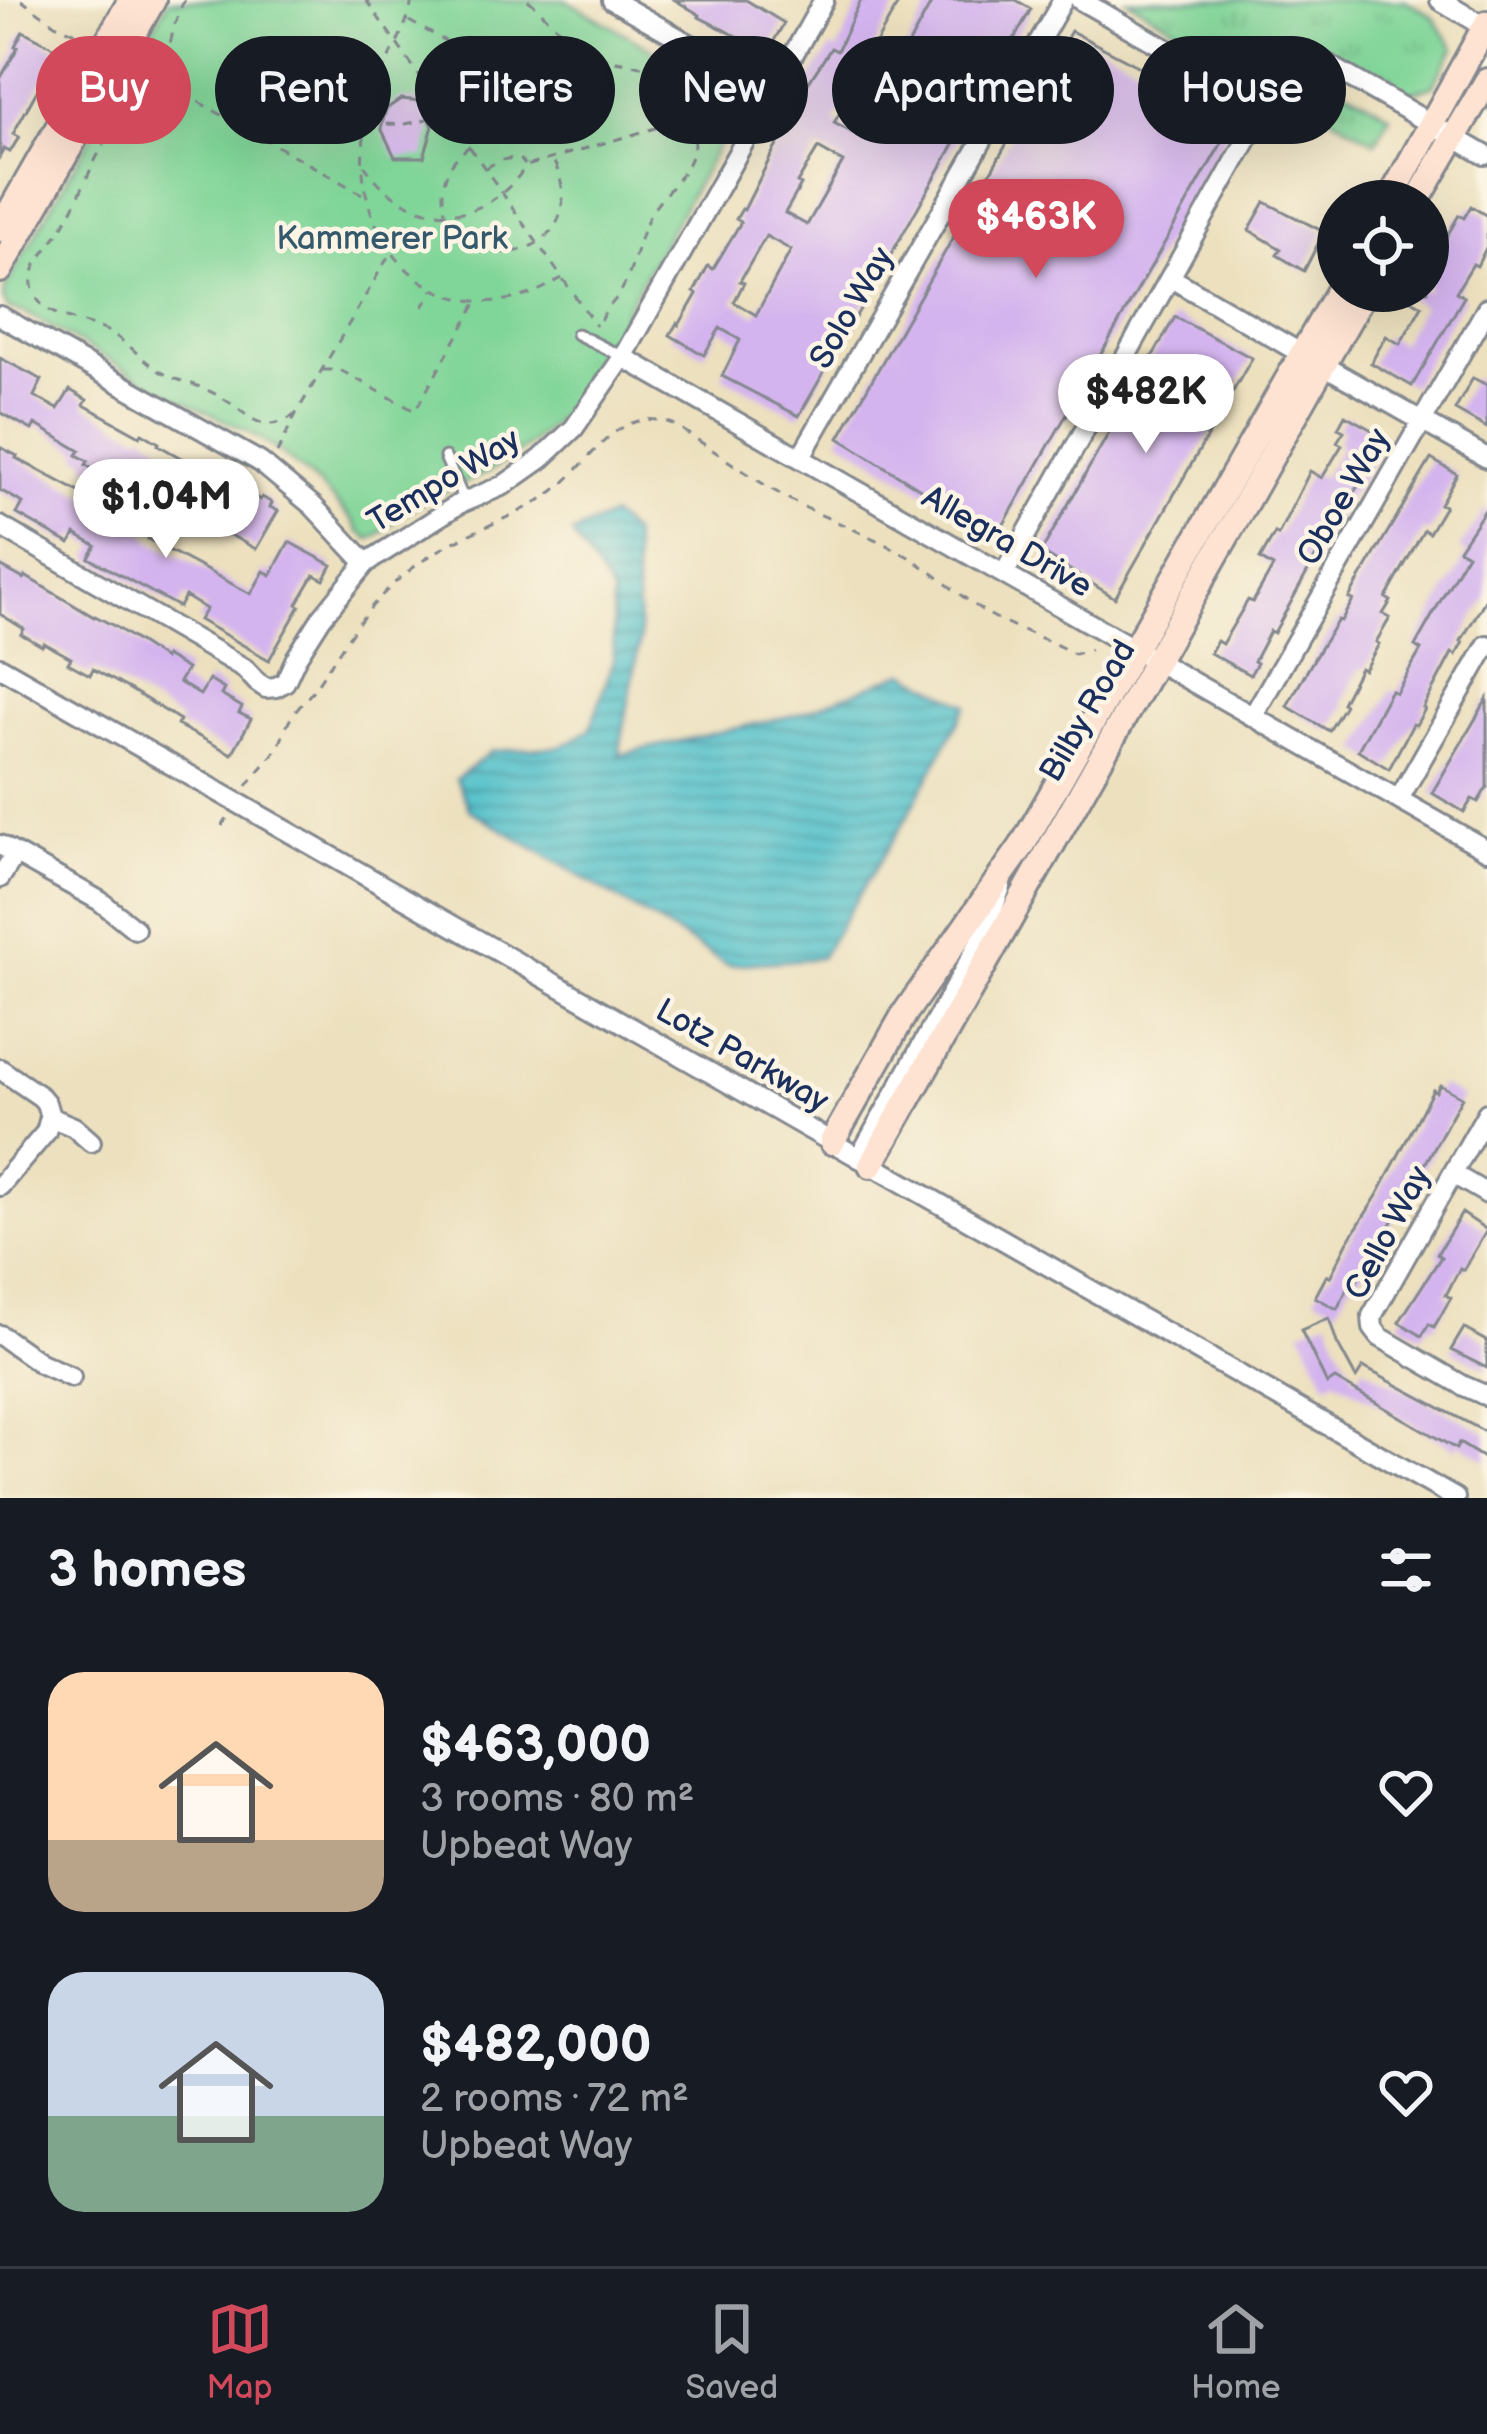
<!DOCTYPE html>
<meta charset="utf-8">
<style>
:root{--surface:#171b24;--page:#20242c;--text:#f1f3f6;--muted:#9ea1a6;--line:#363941;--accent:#d1495b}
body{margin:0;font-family:"Balsamiq Sans",sans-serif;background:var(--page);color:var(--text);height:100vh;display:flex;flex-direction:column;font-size:45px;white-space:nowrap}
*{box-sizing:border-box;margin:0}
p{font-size:39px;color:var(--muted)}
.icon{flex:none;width:66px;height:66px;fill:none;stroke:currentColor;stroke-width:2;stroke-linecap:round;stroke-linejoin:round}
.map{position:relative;height:1498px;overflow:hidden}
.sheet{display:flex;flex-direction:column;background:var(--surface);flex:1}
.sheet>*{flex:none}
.banner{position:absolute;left:36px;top:36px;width:1416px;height:108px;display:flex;gap:24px}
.controls{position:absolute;left:1317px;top:180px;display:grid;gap:24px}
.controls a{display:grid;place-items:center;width:132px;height:132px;border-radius:50%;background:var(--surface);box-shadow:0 12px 48px #0002;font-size:60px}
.price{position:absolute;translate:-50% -102px;padding:0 27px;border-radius:42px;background:#fff;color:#222;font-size:39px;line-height:78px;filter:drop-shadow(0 3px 6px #0008)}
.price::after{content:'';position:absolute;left:50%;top:72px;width:36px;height:27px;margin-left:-18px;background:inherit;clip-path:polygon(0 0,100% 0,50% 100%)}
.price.selected{background:var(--accent);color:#fff}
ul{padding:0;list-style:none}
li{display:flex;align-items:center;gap:36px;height:300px;padding:0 48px}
li span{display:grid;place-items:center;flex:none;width:336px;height:240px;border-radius:36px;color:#555}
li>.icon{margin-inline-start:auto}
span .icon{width:144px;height:144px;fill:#fffc;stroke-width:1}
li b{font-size:51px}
h2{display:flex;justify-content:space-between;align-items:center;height:144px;padding:0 48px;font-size:51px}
.tag{padding:0 42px;border-radius:54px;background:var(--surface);box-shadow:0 12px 48px #0002;font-size:42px;line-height:108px}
.tag.selected{background:var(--accent);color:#fff}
.tab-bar{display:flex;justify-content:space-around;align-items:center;height:168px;border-top:3px solid var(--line);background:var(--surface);font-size:33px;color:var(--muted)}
.tab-bar a{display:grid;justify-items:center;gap:6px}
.tab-bar .selected{color:var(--accent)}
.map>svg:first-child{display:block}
.grass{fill:url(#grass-tufts);stroke:#4e827b;stroke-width:3}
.park{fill:#80d598;stroke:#4e827b;stroke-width:3}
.water{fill:url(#water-rules);stroke:#377894;stroke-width:3}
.building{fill:#d4b4ee;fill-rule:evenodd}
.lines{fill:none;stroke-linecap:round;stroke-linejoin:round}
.lane-casing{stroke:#84888e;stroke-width:15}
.street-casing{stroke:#84888e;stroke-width:24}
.secondary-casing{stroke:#84888e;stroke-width:30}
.path{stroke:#84888e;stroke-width:3;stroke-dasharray:9 9;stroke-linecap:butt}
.lane{stroke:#fff;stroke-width:9}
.street{stroke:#fff;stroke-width:18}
.secondary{stroke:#fee3d2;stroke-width:24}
.labels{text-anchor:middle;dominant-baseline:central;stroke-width:9;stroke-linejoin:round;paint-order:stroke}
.park-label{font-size:33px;fill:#34586c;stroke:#fcf5e5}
.street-label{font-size:33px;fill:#1b2f5e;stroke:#fcf5e5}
</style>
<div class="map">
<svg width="1487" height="1498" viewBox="0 0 1487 1498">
<defs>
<pattern id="grass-tufts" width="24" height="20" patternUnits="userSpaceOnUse" patternTransform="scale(3)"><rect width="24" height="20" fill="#80d598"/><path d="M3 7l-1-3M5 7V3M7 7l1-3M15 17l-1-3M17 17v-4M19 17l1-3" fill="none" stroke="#6eb785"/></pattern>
<pattern id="water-rules" width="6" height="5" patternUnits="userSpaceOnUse" patternTransform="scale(3)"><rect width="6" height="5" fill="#53c1ca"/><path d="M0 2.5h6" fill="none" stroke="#449da7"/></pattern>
</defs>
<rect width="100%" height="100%" fill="#fcf5e5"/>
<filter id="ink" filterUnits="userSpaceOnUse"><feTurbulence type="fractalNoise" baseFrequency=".00833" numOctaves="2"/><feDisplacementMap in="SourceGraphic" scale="24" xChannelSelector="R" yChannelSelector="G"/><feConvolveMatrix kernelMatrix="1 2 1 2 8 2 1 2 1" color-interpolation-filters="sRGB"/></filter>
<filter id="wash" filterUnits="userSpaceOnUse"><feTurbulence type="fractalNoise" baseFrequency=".004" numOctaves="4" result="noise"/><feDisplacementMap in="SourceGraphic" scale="48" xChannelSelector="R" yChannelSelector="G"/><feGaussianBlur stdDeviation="2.7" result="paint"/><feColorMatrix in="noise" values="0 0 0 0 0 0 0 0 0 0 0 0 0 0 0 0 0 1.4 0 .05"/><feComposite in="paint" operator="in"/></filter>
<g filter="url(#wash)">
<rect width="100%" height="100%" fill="#ece0be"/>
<!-- grass -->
<path class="grass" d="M1127 0H1405L1434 18 1454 49 1433 86 1405 94 1312 42 1300 63 1390 115 1376 142Z"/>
<!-- park -->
<path class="park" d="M169 0H566L721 89C735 91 743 93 744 109L730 125 625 310C610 364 554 432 506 461 478 480 444 489 414 507 399 516 383 534 370 539L359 532 353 521 318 484 280 452 247 431 162 390 24 312 9 309 3 299 6 286Z"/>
<!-- water -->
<path class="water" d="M611 516 632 534 640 639 619 755 799 714 905 672 967 705 906 819 820 958 728 965 470 810 456 779 492 751 560 747 590 730 614 659 612 594 572 534Z"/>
<g id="blocks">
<!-- building -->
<path class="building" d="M675 0H746L784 23 766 55 754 49 756 46 699 17 700 15Z
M861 0H900L865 63 889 76 898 64 933 0H1016L1031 9 799 416 722 376 740 340 720 328 704 355 670 335 677 323 679 325 697 294 694 292 708 266 713 269 741 222 736 219 742 209 744 210 773 152 805 99 800 96 831 48 837 51ZM853 90 875 103 857 135 834 123ZM818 148 843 162 807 225 785 213 801 185 797 183ZM766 236 791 250 756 315 734 302 744 283 740 281Z
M23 31 65 53 49 83 43 80 19 123 13 134 19 137 10 152 4 149 0 156V79L18 47 15 46Z
M1071 31 1159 77 1233 123 1000 531 922 490 839 438Z
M401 99 420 101 433 126 424 157H395L381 128 386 109Z
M1265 202 1324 232 1304 271 1277 255 1281 249 1249 230Z
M1471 206 1487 216V246L1477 266 1473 264 1456 292 1464 297 1412 386 1371 363 1386 336 1400 344 1422 306 1397 291H1428V269L1459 215 1464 218Z
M1175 317 1252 358 1115 598 1041 552Z
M0 358 42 380 34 396 58 409 70 390 87 400 84 405 140 436 142 433 159 443 158 445 211 475 212 473 260 500 262 497 272 503 270 507 278 511 256 549 210 524 207 529 183 515 179 522 160 511 165 504 150 496 153 492 112 469 107 477 86 465 88 461 77 455 80 451 35 424 32 430 0 412Z
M1473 378 1487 385V428L1455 410Z
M1345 415 1386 438 1354 493 1352 491 1274 633 1270 631 1254 661 1257 663 1250 675 1210 653 1217 641 1222 644 1248 600 1253 602 1273 567 1260 559 1275 533 1278 535 1310 471 1322 478 1342 445 1337 442 1344 431 1338 428Z
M0 447 17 456 16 458 94 500 92 503 149 536 148 539 251 594 264 571 271 575 289 542 332 565 324 580 314 575 297 604 300 606 269 660 199 620 206 609 185 596 179 607 89 558 96 546 75 534 70 544 17 514 23 503 0 490Z
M1431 459 1457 474 1440 504 1445 506 1429 533 1424 530 1386 598 1391 601 1383 614 1390 618 1376 642 1379 644 1364 670 1360 668 1342 703 1345 705 1329 731 1287 706 1319 650 1338 620 1341 621 1353 600 1349 598 1358 582Z
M1487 507V597L1461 641 1463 642 1456 655 1452 653 1423 708 1425 709 1416 725 1413 724 1389 769 1358 750 1391 690 1396 693 1421 650 1415 646 1467 554 1459 549Z
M0 566 24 579 25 576 42 586 94 617 95 616 116 627 164 659 165 656 187 669 179 682 200 695 209 680 224 689 221 695 242 707 239 713 251 719 232 754 177 725 180 720 131 690 93 669 90 675 68 663 71 658 44 643 42 646 21 634 24 629 0 614Z
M1487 699V787L1478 802 1472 799 1464 812 1432 793Z
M1440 1085 1462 1097 1401 1208 1355 1284 1351 1282 1337 1309 1315 1297 1327 1275 1330 1277 1347 1243 1378 1194 1433 1090 1436 1092Z
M1462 1213 1487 1230 1463 1270 1460 1268 1446 1295 1451 1298 1434 1327 1429 1324 1422 1336 1399 1322 1441 1257 1437 1254Z
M1329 1318 1337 1343 1356 1378 1363 1367 1487 1433V1460L1459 1443 1456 1449 1335 1379 1327 1384 1301 1330Z
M1464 1328 1487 1341V1368L1451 1350Z"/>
</g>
</g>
<g filter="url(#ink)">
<use href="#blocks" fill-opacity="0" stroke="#84888e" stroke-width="3"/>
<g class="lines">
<!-- lane casing -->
<g class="lane-casing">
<path id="lane" d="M577 334 623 357
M445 457 465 502"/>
</g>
<!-- street casing -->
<g class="street-casing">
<path id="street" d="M612 0 772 91
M1440 0 1485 27
M1308 53 1485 155
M1171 278 1302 354 1306 365
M0 316 260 462 313 506 366 563
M1321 354 1323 365 1487 458
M623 357 1487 850
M800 458 1063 0
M0 526 244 668 257 682 266 688 276 687 285 682 296 658 322 617 366 563 459 504 504 485 541 459 574 428 623 357 824 0
M1004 574 1261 115 1260 107 1250 96 1080 0
M0 667 1455 1498
M1253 716 1487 308
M1399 799 1487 645
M0 845 100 901 135 929
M0 878 15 854
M0 1069 41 1097 46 1103 50 1117
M1487 1113 1372 1316 1373 1328 1380 1337 1464 1386 1487 1396
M50 1117 74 1127 91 1142
M859 1158 981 940 1001 887
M1453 1174 1487 1194
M0 1186 46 1132 50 1117
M0 1335 40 1363 71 1377"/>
</g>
<!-- secondary casing -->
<g class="secondary-casing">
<path id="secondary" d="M1389 201 1487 23
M1417 201 1487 81
M0 229 131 0
M0 270 153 0
M832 1142 905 1013 1022 846 1338 291
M871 1165 1365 291"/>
</g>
<!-- path -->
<path class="path" d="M21 0 55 24 86 37
M185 0C170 24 172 53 159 78 146 99 125 113 111 133 88 166 79 205 55 238 43 255 24 272 35 295 47 320 84 320 107 331 136 346 146 370 182 381 197 385 211 391 224 399 252 416 261 437 296 414
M366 0 596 326
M412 0C406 37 380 66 370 101 367 113 366 126 364 138 352 226 415 318 512 299 531 296 546 287 562 278
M528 0C555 22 564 42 600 56 622 65 649 63 669 78 697 99 703 140 685 169 675 185 661 197 651 213 636 239 635 273 617 297 609 308 601 314 598 328
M409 21 447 42
M138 63 158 79 362 194
M739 92 737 104 740 111
M369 121C398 128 419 124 445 111
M470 146C454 157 443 173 443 193 441 289 604 263 553 160
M364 165C408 228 483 231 526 166L737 104
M486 168C499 160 507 157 521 160L525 165
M423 307 433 290
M323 370H340L415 411 478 300
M277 453 296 414 391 252
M247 786C257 772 272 758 280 743 284 734 286 726 291 718 298 707 307 699 314 689 340 651 362 611 397 581 417 563 442 547 466 536 497 521 527 511 555 490 593 461 618 403 673 424 718 452 759 485 806 508 840 524 874 537 907 556 936 573 961 598 990 615 1017 630 1047 638 1074 654L1090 650
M222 826 229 815"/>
<!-- lane -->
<use href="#lane" class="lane"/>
<!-- street -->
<use href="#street" class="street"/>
<!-- secondary -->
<use href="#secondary" class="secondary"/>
</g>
</g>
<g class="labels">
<!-- park labels -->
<g class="park-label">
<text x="392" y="239">Kammerer Park</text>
</g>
<!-- street labels -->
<g class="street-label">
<text transform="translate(852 308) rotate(-60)">Solo Way</text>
<text transform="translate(444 481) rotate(-31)">Tempo Way</text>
<text transform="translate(1344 497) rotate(-60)">Oboe Way</text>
<text transform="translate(1007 542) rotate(30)">Allegra Drive</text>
<text transform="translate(1088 711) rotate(-60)">Bilby Road</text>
<text transform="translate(742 1056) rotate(30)">Lotz Parkway</text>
<text transform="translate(1388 1233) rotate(-62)">Cello Way</text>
</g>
</g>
</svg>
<div class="controls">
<a><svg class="icon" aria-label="locate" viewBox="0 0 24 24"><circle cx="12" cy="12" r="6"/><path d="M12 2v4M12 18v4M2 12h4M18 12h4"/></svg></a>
</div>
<b class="price selected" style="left:1036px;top:281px">$463K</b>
<b class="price" style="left:1146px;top:456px">$482K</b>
<b class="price" style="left:166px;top:561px">$1.04M</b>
<div class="banner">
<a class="tag selected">Buy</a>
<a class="tag">Rent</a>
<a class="tag">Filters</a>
<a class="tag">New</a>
<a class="tag">Apartment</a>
<a class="tag">House</a>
</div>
</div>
<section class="sheet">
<h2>3 homes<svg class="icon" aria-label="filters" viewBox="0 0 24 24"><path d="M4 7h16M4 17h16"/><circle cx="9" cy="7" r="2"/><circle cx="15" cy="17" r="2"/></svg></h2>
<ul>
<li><span style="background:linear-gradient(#ffd9b3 70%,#b9a48a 0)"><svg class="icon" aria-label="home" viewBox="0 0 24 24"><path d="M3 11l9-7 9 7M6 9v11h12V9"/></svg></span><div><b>$463,000</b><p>3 rooms · 80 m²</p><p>Upbeat Way</p></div><svg class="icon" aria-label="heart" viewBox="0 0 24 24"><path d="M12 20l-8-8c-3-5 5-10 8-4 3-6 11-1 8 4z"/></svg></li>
<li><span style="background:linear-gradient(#c9d6e8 60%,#7fa58c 0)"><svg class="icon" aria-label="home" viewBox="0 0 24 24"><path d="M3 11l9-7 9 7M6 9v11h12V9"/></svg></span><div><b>$482,000</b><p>2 rooms · 72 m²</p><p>Upbeat Way</p></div><svg class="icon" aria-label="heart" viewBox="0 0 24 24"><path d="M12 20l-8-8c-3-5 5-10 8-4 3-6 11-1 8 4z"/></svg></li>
</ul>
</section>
<nav class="tab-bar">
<a class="selected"><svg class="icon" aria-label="map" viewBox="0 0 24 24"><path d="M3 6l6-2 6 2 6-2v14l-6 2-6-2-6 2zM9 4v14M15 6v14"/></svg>Map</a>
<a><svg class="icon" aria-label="saved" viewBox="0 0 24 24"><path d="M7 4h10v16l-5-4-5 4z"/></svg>Saved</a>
<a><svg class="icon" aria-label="home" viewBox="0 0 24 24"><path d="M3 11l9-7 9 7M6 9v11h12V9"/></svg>Home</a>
</nav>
